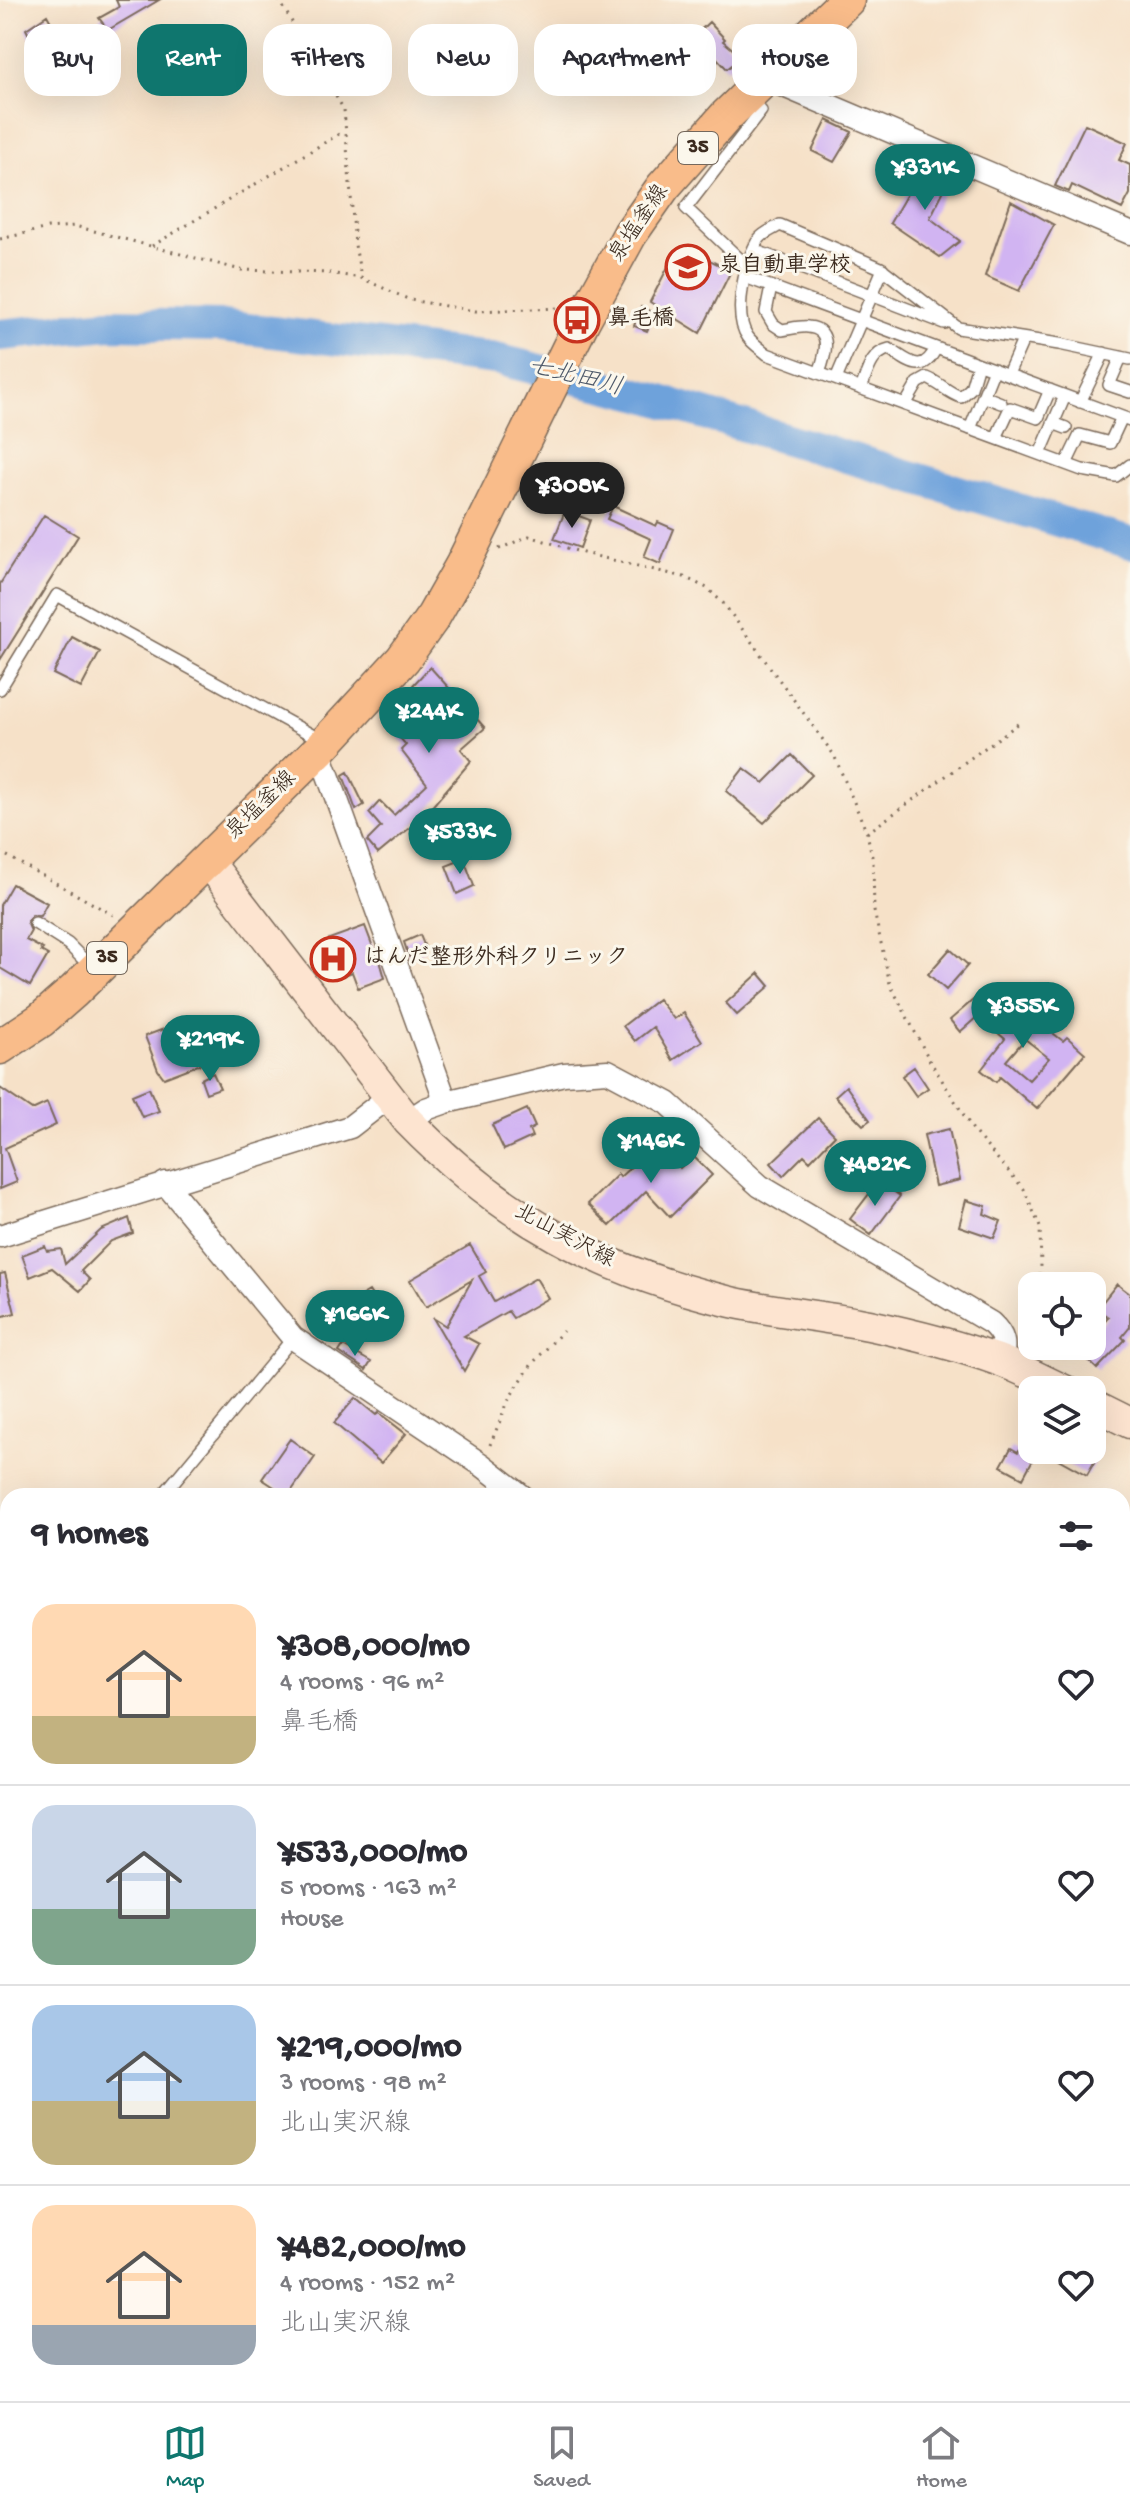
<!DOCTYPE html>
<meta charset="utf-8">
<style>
:root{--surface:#fff;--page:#f2f2f3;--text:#2b2b33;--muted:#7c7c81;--line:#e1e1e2;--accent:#0f766e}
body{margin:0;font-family:"Gochi Hand","Klee One",sans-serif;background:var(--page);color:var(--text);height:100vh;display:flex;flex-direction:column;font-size:30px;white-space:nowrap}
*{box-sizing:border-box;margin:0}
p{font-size:26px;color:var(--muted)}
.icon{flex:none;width:44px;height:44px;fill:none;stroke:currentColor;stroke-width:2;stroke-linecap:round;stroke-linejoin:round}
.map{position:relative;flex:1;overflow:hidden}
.panel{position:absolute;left:0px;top:1488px;width:1130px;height:914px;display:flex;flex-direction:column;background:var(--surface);border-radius:24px 24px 0 0;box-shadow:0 8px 32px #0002}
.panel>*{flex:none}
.guide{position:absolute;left:24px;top:24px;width:1082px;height:72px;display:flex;gap:16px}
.buttons{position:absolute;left:1018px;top:1272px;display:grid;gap:16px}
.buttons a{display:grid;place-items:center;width:88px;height:88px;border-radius:16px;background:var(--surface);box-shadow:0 8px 32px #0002;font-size:40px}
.price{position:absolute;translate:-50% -68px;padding:0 18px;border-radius:28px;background:var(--accent);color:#fff;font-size:26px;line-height:52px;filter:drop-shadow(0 2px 4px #0008)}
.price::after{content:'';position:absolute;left:50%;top:48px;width:24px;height:18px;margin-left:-12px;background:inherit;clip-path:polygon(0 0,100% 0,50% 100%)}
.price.active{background:#222;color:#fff}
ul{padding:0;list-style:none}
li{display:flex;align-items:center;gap:24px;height:200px;padding:0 32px}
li+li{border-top:2px solid var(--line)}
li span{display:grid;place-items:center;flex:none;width:224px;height:160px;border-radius:24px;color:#555}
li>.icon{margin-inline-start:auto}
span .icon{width:96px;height:96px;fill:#fffc;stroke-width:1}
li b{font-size:34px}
h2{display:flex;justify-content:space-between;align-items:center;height:96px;padding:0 32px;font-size:34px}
.pill{padding:0 28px;border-radius:24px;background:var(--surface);box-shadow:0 8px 32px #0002;font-size:28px;line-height:72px}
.pill.active{background:var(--accent);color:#fff}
.dock{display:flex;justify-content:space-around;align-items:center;height:112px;border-top:2px solid var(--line);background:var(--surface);font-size:22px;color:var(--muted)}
.dock a{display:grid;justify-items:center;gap:4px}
.dock .active{color:var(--accent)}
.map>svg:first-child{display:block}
.forest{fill:#83ac62;stroke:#5f6b40;stroke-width:2}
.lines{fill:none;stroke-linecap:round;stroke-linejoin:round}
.river{stroke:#6ea2db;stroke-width:32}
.building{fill:#d1b4f2;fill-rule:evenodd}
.lane-casing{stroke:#7c6a5a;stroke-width:14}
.street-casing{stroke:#7c6a5a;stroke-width:25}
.secondary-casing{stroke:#7c6a5a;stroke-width:33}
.primary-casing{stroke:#7c6a5a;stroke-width:37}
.path{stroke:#7c6a5a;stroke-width:3;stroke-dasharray:2 6;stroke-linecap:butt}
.lane{stroke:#fff;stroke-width:11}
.street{stroke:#fff;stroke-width:22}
.secondary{stroke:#fde4d0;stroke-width:30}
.primary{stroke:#f9bc8a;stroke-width:34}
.labels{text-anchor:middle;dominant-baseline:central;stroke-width:6;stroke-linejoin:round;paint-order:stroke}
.shield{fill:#fbf7ec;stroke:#75685c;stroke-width:2}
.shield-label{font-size:20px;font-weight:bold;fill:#3b2a1e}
.street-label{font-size:22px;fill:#3b2a1e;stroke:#fbf7ec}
.poi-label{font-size:22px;font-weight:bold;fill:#3b2a1e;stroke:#fbf7ec;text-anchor:start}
.water-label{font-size:24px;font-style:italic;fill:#4f5a6a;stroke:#fbf7ec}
</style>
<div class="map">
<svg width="1130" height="2401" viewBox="0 0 1130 2401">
<rect width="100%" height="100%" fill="#fbf7ec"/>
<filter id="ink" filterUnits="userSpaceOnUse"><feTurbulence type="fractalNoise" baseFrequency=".0125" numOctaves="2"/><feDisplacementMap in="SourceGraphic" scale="16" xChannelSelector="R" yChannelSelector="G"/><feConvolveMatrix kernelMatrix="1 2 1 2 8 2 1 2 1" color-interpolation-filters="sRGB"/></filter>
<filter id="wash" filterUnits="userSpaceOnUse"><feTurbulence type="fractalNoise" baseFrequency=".006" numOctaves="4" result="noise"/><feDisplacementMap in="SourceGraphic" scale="32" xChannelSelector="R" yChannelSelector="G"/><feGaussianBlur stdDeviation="1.8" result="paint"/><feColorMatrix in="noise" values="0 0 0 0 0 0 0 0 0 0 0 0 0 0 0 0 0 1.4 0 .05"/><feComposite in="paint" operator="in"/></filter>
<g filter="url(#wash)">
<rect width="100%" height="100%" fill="#f6e1c8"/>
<!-- forest -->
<path class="forest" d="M1122 1826 1130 1830V1933L1122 1930Z
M794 2394H970L983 2401H795Z"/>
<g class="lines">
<!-- river -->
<path class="river" d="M0 335 109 324 222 326 496 359 642 395 1130 543
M1122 1785 1130 1789
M0 2174 8 2172"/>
</g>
<g id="blocks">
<!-- building -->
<path class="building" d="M116 0H159L108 30 99 18 119 7Z
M47 15 60 38 37 51 26 29Z
M709 22 725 39 723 41 742 57 727 69 711 52 700 62 684 46Z
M827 120 852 132 834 162 812 151Z
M1085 124 1127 143 1119 160 1130 165V194L1122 209 1072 185 1069 192 1055 186Z
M925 163 950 178 930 218 960 241 940 257 890 223Z
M1011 201 1054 225 1019 291 985 276Z
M673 257 700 271 706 258 731 271 700 333 650 302Z
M641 307 655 313 647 331 634 326Z
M613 506 656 526 658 522 674 529 660 564 644 557 651 539 607 519Z
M565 511 590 520 580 548 554 539Z
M44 515 78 536 0 660V584Z
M72 637 100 652 81 688 53 674Z
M430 667 485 728 461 749 471 761 424 816 378 854 367 841 381 827 369 813 380 801 394 815 427 784 401 750 406 745 399 737 405 728 402 724 427 698 413 685Z
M792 755 812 775 764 823 726 791 744 768 764 783Z
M348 772 364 805 356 810 343 775Z
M464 859 474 886 457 894 446 866Z
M12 884 47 903 40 916 32 915 27 922 31 931 26 940 43 949 41 951 48 955 30 986 0 968V905Z
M365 926 376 955 378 954 385 978 358 988 352 972 343 976 329 939Z
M420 935 426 950 409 957 404 942Z
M950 949 968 965 946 990 928 974Z
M759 973 770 986 737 1015 726 1003Z
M980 994 997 1013 1008 999 1043 1029 1045 1027 1063 1041 1067 1037 1085 1053 1037 1109 1000 1077 996 1082 981 1070 1005 1039 978 1016 960 1032 950 1020ZM1025 1039 1049 1058 1029 1080 1006 1061Z
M658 999 674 1019 684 1013 702 1041 673 1060 653 1027 635 1041 623 1026Z
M185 1021 201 1064 164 1078 158 1070 145 1036Z
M914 1067 928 1088 916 1096 902 1076Z
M213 1073 220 1088 206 1093 201 1079Z
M846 1086 870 1120 863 1125 835 1096Z
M0 1088 32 1110 47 1103 56 1125 5 1148 17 1182 0 1189Z
M149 1088 159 1111 142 1117 132 1095Z
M527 1109 535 1127 529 1130 532 1137 504 1150 492 1125Z
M818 1118 835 1135 810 1161 804 1155 783 1176 771 1163Z
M949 1129 960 1180 935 1186 924 1135Z
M657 1143 680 1168 693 1156 712 1175 670 1217 646 1191 610 1226 588 1204 618 1174 620 1177Z
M879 1181 900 1196 871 1235 850 1219Z
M966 1200 986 1206 984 1214 1001 1221 994 1238 959 1226Z
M129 1218 133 1233 111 1241 81 1271 90 1280 80 1291 52 1268 30 1277 22 1255 45 1246 47 1251 61 1249 65 1264 101 1230Z
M470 1245 486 1272 479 1276 494 1302 536 1278 548 1298 513 1318 508 1311 464 1336 479 1344 464 1371 433 1318 446 1326 472 1280 426 1307 410 1280Z
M5 1273 15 1313 0 1317V1274Z
M1117 1284 1130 1294V1327L1122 1337 1125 1340 1097 1369 1074 1346H1092V1334L1108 1317 1097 1309Z
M369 1291 376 1302 384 1297 393 1312 360 1333 344 1306Z
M343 1346 371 1362 366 1370 339 1352Z
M355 1398 376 1415 379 1413 406 1434 381 1463 334 1423Z
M1032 1428V1450H1038L1023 1478 1001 1466 1011 1448 1018 1452Z
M290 1439 315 1457 288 1496 262 1479Z
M1042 1450H1101L1087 1475Z"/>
</g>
</g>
<g filter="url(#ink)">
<use href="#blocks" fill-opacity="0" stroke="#7c6a5a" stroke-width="2"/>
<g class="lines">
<!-- lane casing -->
<g class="lane-casing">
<path id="lane" d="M754 250 944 323
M748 267 686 208 761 111 750 100
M745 277 1130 420
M771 287 766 312 773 324 782 330C790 329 800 326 808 327 834 329 825 357 819 373
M1121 357 1109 385 1130 392
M1130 359 1059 344 958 328 881 268 780 225C774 229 763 233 759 239 745 259 732 316 748 337 752 343 761 349 767 354L1082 470 1116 476 1130 465
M1008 374 1023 340
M836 379 883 269
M861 389C867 373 871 353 889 349 908 360 922 377 936 348
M983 396 1001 403
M1080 402 1104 353
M905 405 918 383 927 378C940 383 948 393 961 397L971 388 978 364
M1053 423 1066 428
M970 429 994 369
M996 438 1010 408 1038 418 1050 390
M1040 454 1065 396
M1066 464 1080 435 1110 443 1122 417
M0 689 57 595 321 740
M35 923 68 944 91 967
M162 1496 293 1338
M0 1691 8 1682
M1122 1773 1130 1777"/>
</g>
<!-- street casing -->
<g class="street-casing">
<path id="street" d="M765 78 1130 233
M319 750 446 1102
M408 1121 426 1109 446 1102 564 1074 608 1071 668 1103 760 1186 991 1323C1004 1335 1006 1344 1001 1361
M165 1183 293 1338 482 1465 522 1496
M0 1236 350 1127 390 1096
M986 2394 998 2401"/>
</g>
<!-- secondary casing -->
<g class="secondary-casing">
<path id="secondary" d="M207 860 408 1121C502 1218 600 1271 731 1302 776 1312 823 1316 869 1325 912 1334 956 1345 998 1360 1020 1368 1042 1380 1064 1390
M1092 1404 1130 1423"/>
</g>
<!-- primary casing -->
<g class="primary-casing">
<path id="primary" d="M0 1047 41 1020 74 991 319 750 403 659 433 617 463 564 582 322 630 234 663 187 727 115 847 0"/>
</g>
<!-- path -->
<path class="path" d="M279 0 344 110 355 245 361 277
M0 239 48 228 75 226 241 270 329 273 361 278 410 300 475 311 560 308
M152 246 344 131
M499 549 529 536 583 553 684 577 707 588 724 604 834 755 867 833 873 861 874 911 890 984 930 1061 975 1133 1024 1189 1040 1227 1041 1268 1038 1286
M867 833 1022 721
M0 852 113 915
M1019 1328 1032 1318
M490 1445 510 1397 532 1364 563 1331"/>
<!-- lane -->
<use href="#lane" class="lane"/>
<!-- street -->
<use href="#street" class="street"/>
<!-- secondary -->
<use href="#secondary" class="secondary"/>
<!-- primary -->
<use href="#primary" class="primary"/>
</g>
</g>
<!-- icons -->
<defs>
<g id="school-ring" transform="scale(2.3)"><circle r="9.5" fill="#fbf7ec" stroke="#c8321e" stroke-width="1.5"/><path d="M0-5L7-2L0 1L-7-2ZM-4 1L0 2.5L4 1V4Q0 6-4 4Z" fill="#c8321e"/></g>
<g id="bus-ring" transform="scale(2.3)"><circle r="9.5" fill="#fbf7ec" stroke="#c8321e" stroke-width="1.5"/><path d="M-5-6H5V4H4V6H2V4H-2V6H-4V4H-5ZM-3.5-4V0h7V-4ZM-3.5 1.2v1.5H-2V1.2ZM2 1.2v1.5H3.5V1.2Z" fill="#c8321e"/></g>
<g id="hospital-ring" transform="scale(2.3)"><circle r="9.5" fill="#fbf7ec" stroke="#c8321e" stroke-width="1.5"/><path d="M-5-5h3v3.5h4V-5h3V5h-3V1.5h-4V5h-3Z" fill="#c8321e"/></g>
</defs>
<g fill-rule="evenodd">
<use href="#school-ring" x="688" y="267"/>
<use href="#bus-ring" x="577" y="320"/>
<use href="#hospital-ring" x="333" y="959"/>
</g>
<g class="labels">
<!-- shield labels -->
<g class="shield">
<rect x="678" y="132" width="40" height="32" rx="6"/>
<rect x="87" y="942" width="40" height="32" rx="6"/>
</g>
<g class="shield-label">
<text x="698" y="148">35</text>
<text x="107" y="958">35</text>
</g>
<!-- street labels -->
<g class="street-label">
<text transform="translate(640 224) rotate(-56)">泉塩釜線</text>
<text transform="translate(262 806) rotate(-44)">泉塩釜線</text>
<text transform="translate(564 1237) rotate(28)">北山実沢線</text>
</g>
<!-- poi labels -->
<g class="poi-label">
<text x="719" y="267">泉自動車学校</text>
<text x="608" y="320">鼻毛橋</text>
<text x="364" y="959">はんだ整形外科クリニック</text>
</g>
<!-- water labels -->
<g class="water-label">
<text transform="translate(575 378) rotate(14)">七北田川</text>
</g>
</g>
</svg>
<div class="buttons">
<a><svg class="icon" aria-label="locate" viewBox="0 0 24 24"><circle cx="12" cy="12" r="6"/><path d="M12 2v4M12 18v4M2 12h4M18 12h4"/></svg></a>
<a><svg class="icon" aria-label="layers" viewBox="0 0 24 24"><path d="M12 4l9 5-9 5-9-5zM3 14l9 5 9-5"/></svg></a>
</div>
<b class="price" style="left:925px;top:212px">¥331K</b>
<b class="price active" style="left:572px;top:530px">¥308K</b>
<b class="price" style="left:429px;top:755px">¥244K</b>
<b class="price" style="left:460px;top:876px">¥533K</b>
<b class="price" style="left:1023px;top:1050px">¥355K</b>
<b class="price" style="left:210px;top:1083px">¥219K</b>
<b class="price" style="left:651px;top:1185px">¥146K</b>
<b class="price" style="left:875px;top:1208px">¥482K</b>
<b class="price" style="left:355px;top:1358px">¥166K</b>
<div class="guide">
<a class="pill">Buy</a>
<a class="pill active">Rent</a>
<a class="pill">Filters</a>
<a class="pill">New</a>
<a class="pill">Apartment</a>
<a class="pill">House</a>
</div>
<section class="panel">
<h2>9 homes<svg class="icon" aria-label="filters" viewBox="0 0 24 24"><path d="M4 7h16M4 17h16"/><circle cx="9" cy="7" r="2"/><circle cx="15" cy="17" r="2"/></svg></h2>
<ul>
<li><span style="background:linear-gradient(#ffd9b3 70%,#c2b280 0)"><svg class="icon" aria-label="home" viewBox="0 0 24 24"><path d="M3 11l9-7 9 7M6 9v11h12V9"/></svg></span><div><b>¥308,000/mo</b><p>4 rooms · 96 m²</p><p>鼻毛橋</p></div><svg class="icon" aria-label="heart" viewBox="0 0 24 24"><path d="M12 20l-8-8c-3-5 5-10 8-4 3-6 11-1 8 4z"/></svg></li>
<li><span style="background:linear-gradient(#c9d6e8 65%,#7fa58c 0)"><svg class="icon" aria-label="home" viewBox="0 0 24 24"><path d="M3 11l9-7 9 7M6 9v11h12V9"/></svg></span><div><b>¥533,000/mo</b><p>5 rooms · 163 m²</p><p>House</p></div><svg class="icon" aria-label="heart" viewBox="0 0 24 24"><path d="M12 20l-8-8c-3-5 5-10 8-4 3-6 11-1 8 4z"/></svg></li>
<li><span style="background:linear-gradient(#a9c7e8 60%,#c2b280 0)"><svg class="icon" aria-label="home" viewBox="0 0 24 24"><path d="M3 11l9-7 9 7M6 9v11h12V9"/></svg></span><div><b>¥219,000/mo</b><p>3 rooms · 98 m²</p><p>北山実沢線</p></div><svg class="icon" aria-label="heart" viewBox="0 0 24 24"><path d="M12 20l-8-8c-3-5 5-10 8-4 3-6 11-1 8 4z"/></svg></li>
<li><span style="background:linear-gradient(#ffd9b3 75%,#9aa5b1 0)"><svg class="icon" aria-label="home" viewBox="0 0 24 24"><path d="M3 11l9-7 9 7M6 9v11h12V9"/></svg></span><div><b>¥482,000/mo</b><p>4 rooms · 152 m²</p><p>北山実沢線</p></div><svg class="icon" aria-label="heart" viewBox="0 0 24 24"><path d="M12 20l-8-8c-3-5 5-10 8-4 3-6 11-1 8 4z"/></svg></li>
</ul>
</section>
</div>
<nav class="dock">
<a class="active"><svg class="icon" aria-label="map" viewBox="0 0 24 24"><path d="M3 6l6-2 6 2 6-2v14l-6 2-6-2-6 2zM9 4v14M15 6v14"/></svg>Map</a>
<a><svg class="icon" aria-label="saved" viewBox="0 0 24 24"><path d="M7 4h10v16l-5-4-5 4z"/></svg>Saved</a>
<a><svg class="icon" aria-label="home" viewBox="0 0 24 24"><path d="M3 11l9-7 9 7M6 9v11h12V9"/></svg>Home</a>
</nav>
